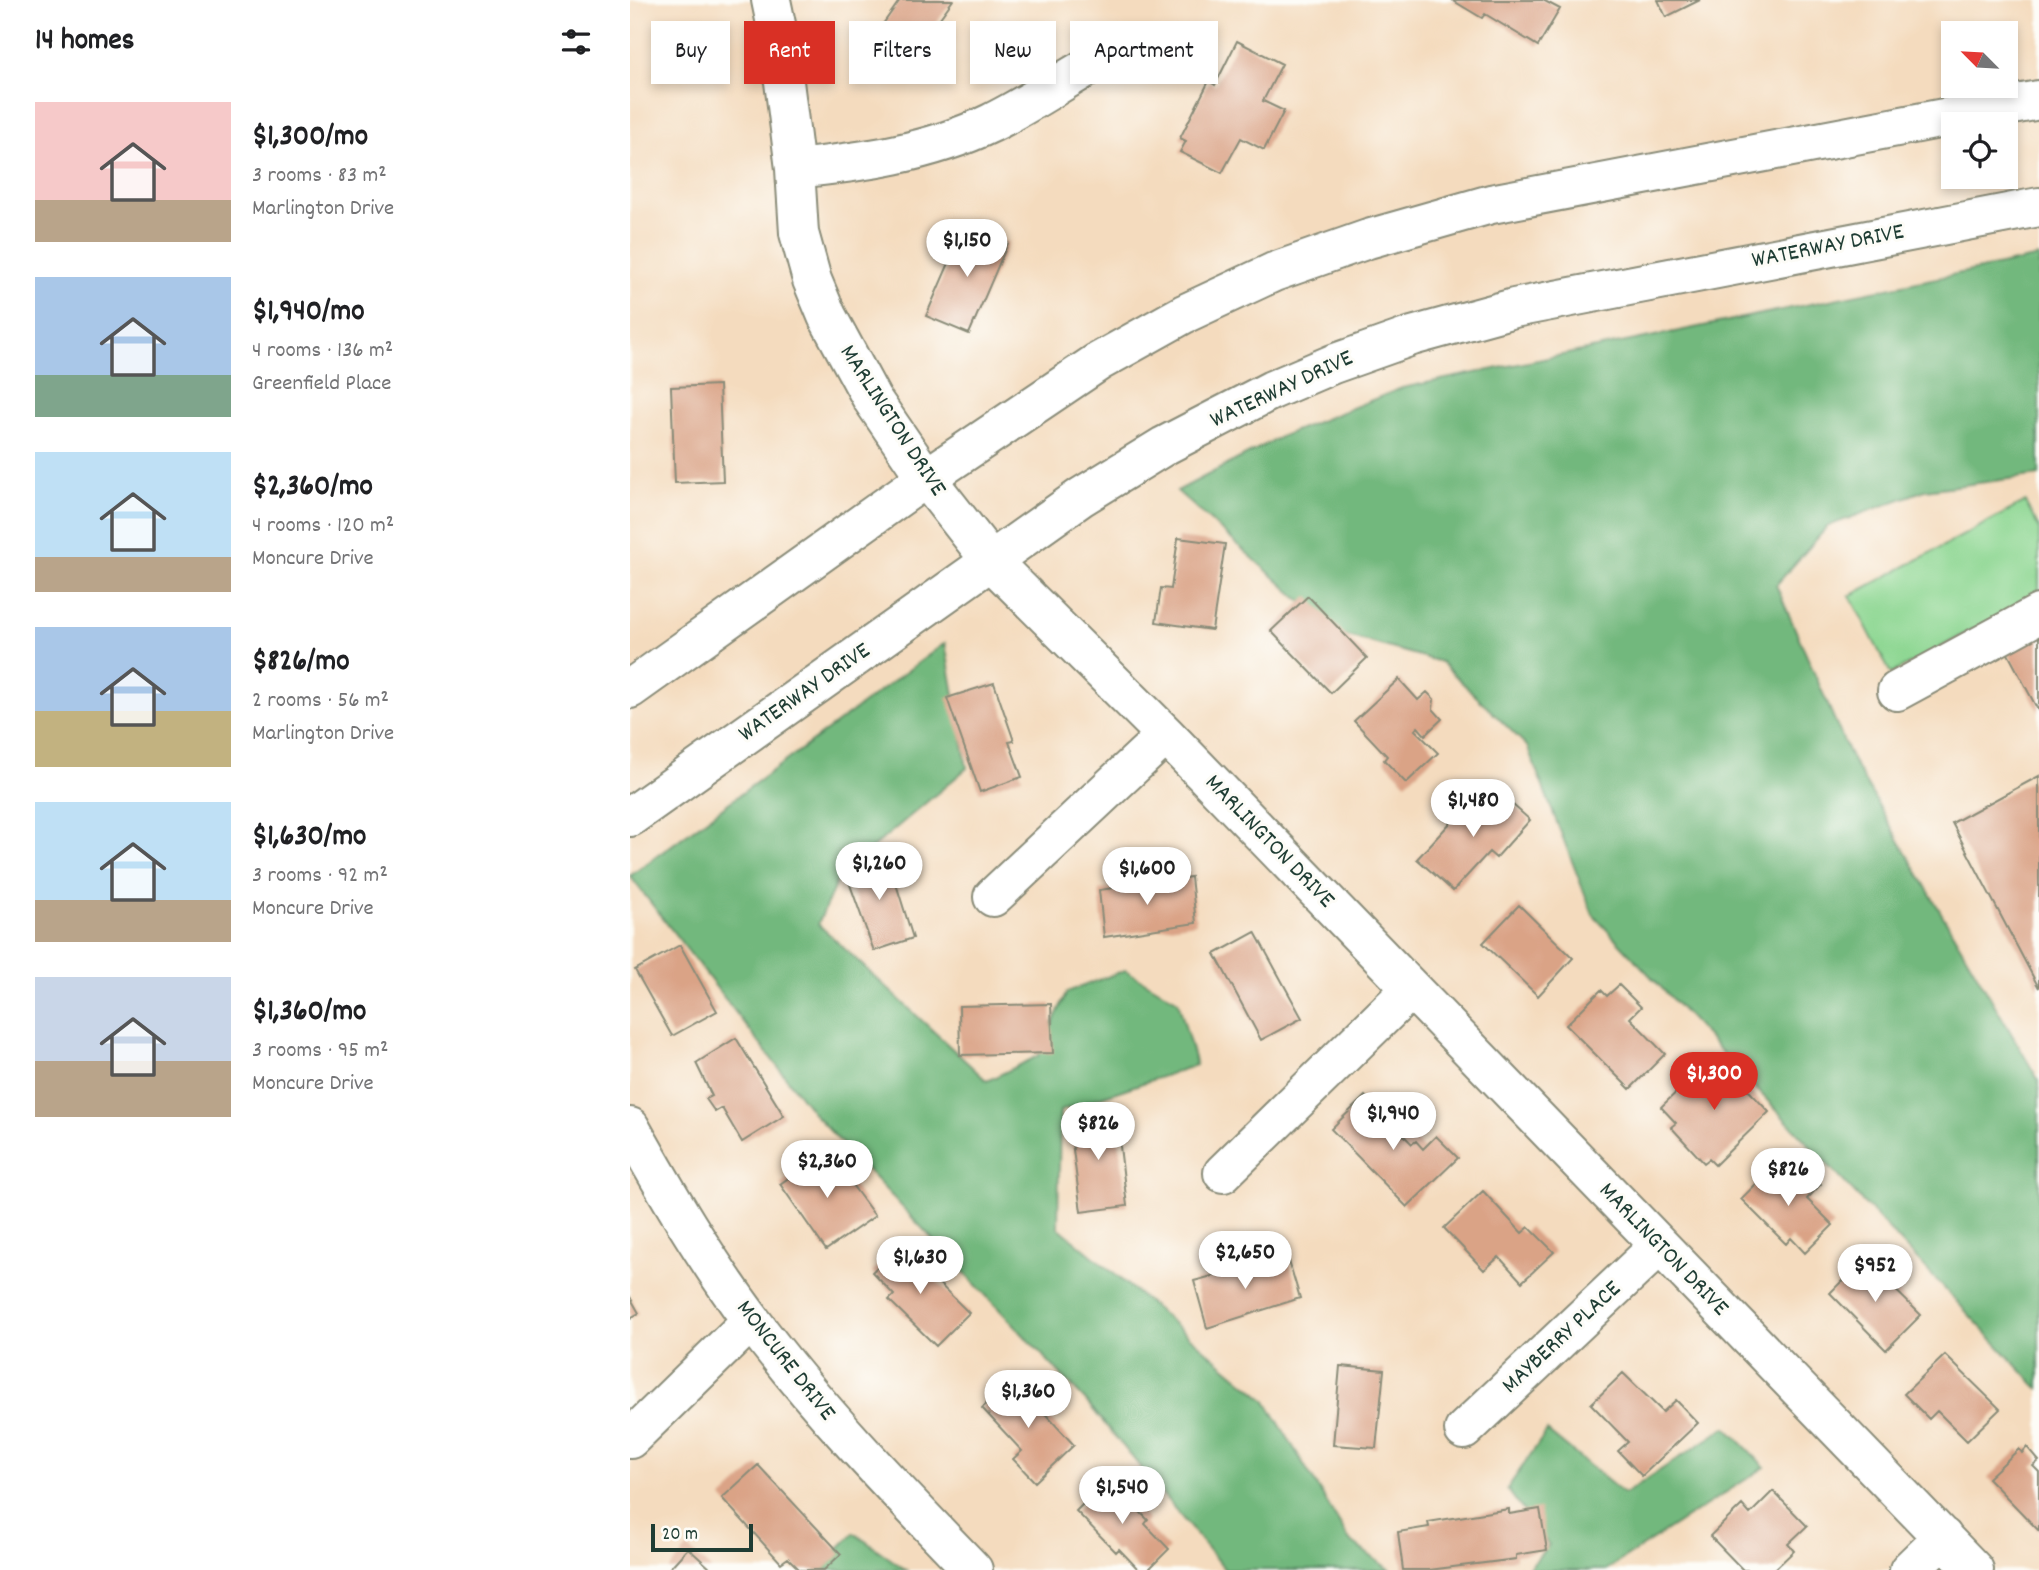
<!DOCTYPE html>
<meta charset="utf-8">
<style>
:root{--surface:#fff;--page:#f2f2f2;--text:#202124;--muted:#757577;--accent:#d93025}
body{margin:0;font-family:Dekko,sans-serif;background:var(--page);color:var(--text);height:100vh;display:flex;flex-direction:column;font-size:26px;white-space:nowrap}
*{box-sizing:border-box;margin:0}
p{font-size:23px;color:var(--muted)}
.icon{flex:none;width:38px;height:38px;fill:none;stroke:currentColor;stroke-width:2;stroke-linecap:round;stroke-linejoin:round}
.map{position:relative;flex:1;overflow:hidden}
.panel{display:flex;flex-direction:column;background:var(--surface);width:630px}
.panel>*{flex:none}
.hud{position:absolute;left:21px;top:21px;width:665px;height:63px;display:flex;gap:14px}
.needle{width:46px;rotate:294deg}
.buttons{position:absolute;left:1311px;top:21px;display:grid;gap:14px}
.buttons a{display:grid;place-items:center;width:77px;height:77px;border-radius:0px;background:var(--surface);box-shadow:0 4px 10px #0003;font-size:35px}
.scale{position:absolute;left:21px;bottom:18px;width:102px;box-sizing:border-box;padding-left:7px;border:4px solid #1f3d34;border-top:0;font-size:19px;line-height:24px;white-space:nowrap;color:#1f3d34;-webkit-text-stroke:5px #fdfcf7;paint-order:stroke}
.price{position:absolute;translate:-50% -60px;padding:0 16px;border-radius:24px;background:#fff;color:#222;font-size:23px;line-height:46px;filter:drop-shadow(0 2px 4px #0008)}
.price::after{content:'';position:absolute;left:50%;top:42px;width:21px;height:16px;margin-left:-10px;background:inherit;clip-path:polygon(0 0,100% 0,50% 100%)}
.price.active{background:var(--accent);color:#fff}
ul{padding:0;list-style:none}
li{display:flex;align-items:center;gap:21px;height:175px;padding:0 35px}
li span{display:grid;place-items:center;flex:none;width:196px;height:140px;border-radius:0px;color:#555}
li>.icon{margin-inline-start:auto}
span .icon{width:84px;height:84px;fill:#fffc;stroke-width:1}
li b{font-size:30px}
h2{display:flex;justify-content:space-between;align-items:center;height:84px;padding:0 35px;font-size:30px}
.tag{padding:0 24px;border-radius:0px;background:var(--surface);box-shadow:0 4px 10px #0003;font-size:24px;line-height:63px}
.tag.active{background:var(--accent);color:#fff}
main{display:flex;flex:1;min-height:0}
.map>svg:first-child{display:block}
.green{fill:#8ed793;stroke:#568a64;stroke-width:2}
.forest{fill:#72b87d;stroke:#487a58;stroke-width:2}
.building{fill:#daa386}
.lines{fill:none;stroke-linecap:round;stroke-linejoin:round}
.minor-casing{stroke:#8a8c79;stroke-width:42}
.minor{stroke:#fff;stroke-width:38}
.labels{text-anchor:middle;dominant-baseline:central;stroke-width:6;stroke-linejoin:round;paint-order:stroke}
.street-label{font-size:24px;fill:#1f3d34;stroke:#fdfcf7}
</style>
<main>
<section class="panel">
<h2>14 homes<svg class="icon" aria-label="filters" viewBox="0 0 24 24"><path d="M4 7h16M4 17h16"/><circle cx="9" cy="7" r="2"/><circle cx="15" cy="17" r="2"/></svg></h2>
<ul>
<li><span style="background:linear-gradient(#f6c9c9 70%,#b9a48a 0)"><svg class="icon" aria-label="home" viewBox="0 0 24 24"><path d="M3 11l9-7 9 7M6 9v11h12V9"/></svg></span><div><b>$1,300/mo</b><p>3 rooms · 83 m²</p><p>Marlington Drive</p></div></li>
<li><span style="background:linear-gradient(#a9c7e8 70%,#7fa58c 0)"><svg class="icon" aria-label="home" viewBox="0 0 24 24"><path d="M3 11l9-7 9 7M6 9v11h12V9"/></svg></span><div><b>$1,940/mo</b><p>4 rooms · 136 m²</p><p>Greenfield Place</p></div></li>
<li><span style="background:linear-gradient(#bfe0f5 75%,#b9a48a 0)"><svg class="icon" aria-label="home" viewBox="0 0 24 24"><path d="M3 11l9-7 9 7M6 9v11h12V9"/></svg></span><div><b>$2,360/mo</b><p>4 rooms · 120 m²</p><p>Moncure Drive</p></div></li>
<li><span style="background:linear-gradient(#a9c7e8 60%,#c2b280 0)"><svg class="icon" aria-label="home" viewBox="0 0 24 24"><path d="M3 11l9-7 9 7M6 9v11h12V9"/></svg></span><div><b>$826/mo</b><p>2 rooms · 56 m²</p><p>Marlington Drive</p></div></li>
<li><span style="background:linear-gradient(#bfe0f5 70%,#b9a48a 0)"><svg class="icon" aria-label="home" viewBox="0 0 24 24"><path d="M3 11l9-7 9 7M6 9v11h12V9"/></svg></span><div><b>$1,630/mo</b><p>3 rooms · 92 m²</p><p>Moncure Drive</p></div></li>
<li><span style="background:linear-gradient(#c9d6e8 60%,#b9a48a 0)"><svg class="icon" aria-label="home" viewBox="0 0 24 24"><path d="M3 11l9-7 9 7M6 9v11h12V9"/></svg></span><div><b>$1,360/mo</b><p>3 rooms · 95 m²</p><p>Moncure Drive</p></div></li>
</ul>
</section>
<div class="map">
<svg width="1409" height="1570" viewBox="0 0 1409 1570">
<rect width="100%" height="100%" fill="#fdfcf7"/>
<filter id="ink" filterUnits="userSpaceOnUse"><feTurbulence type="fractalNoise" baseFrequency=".0143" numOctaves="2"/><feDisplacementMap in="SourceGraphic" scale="14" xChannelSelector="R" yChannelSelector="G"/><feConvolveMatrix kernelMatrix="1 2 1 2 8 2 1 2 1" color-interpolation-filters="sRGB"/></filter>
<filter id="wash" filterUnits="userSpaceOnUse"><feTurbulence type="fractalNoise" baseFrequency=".00686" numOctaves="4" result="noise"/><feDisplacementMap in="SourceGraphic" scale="28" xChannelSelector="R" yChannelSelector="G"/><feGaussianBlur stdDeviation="1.57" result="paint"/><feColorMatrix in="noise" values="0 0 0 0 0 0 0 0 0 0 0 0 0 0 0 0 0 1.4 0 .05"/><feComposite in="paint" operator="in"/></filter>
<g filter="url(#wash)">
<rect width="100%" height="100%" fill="#f4dbbe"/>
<!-- green -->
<path class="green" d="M1395 502 1409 528V594L1261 674 1220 596Z"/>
<!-- forest -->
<path class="forest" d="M1409 257V475L1295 490 1198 526 1146 585 1221 758 1409 1081V1389L963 915 897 746 811 662 707 633 547 491 652 436 772 388Z
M315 643 337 768 209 876 188 924 357 1081 408 1056 437 992 495 970 548 1001 566 1065 430 1111 428 1227 635 1400 720 1541 760 1570H595L456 1401 185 1115 0 876Z
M1096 1427 1135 1467 976 1570H897L919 1545 877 1489 917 1431 994 1494Z
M224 1533 276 1570H187Z"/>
<g id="blocks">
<!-- building -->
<path class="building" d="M270 0H323L275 66 241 41Z
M822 0H913L930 9 908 46 855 14 852 18Z
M1028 0H1070L1036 17Z
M607 41 652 64 633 101 654 111 634 150 611 138 592 173 550 152 556 141 550 138 579 81 585 85Z
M336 224 378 243 339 334 296 316Z
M89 385 93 481 45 483 41 387Z
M548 538 595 544 582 630 526 622 531 588 541 589Z
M678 596 737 658 701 693 641 631Z
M1409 633V712L1376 650Z
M769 679 788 700 797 692 804 699 803 709 812 719 795 735 788 727 785 730 808 753 776 783 754 760 757 756 724 721Z
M364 683 384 741 379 742 392 777 350 792 317 698Z
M1409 776V988L1322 823Z
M865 789 900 820 866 858 859 852 823 891 787 859 834 808 842 815Z
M256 852 283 938 244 951 214 868Z
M561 877 566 923 474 937 469 890Z
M889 905 943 958 908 996 853 943Z
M625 932 672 1018 631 1040 585 954Z
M50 945 87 1011 42 1036 5 970Z
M989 985 1011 1007 1000 1018 1035 1054 1000 1089 936 1025 971 990 977 996Z
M421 1004 423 1053 330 1055 329 1006Z
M106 1038 154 1116 112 1142 92 1108 85 1112 76 1099 82 1096 66 1063Z
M1085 1055 1139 1112 1085 1165 1079 1159 1074 1163 1041 1127 1046 1123 1031 1107Z
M735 1096 782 1144 786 1141 793 1149 806 1136 828 1158 777 1207 701 1129Z
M486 1112 497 1206 451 1212 439 1118Z
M197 1151 245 1216 196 1250 150 1184Z
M1145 1165 1167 1187 1181 1173 1191 1184 1177 1199 1203 1225 1175 1253 1161 1238 1156 1244 1111 1199Z
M853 1191 892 1233 899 1227 924 1252 892 1282 869 1257 854 1270 814 1228Z
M270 1245 339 1313 306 1346 259 1300 264 1295 242 1272Z
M658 1258 670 1298 577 1328 564 1281 586 1275 585 1267 598 1263 600 1271Z
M1234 1259 1291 1315 1256 1350 1200 1293Z
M0 1297 9 1313 0 1318Z
M1315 1355 1370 1409 1337 1441 1307 1411 1299 1419 1274 1394Z
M710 1366 754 1370 746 1448 703 1445Z
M993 1373 1033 1412 1046 1400 1068 1423 1012 1476 988 1451 998 1442 961 1404Z
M383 1379 444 1445 405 1482 383 1459 392 1451 352 1408Z
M1397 1447 1409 1461 1403 1466 1409 1472V1531L1358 1478 1389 1449 1392 1453Z
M128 1465 211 1554 194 1570H170L158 1558 151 1563 92 1498Z
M478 1479 518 1520 515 1524 539 1549 518 1570H509L489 1549 486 1552 446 1511Z
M1143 1491 1177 1526 1158 1544 1164 1551 1144 1570H1113L1080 1536 1112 1505 1120 1514Z
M879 1509V1514L910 1509 917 1550 886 1555V1559L799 1570H773L768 1532 799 1527 798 1522Z
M58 1548 82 1570H38Z"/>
</g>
</g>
<g filter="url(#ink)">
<use href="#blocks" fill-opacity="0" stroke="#8a8c79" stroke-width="2"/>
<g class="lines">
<!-- minor casing -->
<g class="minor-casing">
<path id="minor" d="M141 0 148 34 165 169 169 233 182 280 197 316 242 399 296 478 361 561 536 735 1344 1570
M165 169C232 162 299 153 361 123 396 106 429 83 463 64
M0 689 296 478 468 362 554 314 644 272 738 239 861 204 1409 100
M1267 691 1409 614
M0 817 451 497 534 446 642 390 703 364 782 336 884 308 1409 207
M363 897 536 735
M0 1127C37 1193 76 1260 121 1320 188 1410 265 1489 343 1570
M593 1173 781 989
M834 1430 1029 1246
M0 1439 121 1321
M1279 1570 1313 1537"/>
</g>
<!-- minor -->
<use href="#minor" class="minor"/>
</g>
</g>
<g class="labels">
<!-- street labels -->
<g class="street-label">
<text transform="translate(1198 247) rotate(-11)">WATERWAY DRIVE</text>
<text transform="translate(652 390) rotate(-25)">WATERWAY DRIVE</text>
<text transform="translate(262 421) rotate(57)">MARLINGTON DRIVE</text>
<text transform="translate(175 693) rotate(-35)">WATERWAY DRIVE</text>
<text transform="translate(639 842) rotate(46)">MARLINGTON DRIVE</text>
<text transform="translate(1033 1250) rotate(46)">MARLINGTON DRIVE</text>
<text transform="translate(932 1338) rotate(-43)">MAYBERRY PLACE</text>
<text transform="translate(155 1361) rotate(52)">MONCURE DRIVE</text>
</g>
</g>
</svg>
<div class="buttons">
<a><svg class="needle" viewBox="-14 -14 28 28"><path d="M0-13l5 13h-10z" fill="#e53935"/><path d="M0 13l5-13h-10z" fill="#757577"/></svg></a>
<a><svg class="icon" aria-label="locate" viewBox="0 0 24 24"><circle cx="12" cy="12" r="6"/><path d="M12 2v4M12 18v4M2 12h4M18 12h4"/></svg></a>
</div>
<div class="scale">20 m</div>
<b class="price" style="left:337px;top:279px">$1,150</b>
<b class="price" style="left:843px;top:839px">$1,480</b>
<b class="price" style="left:249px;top:902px">$1,260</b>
<b class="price" style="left:517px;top:907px">$1,600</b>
<b class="price active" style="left:1084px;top:1112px">$1,300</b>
<b class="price" style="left:763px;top:1152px">$1,940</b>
<b class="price" style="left:468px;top:1162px">$826</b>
<b class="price" style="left:197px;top:1200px">$2,360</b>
<b class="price" style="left:1158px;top:1208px">$826</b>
<b class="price" style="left:615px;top:1291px">$2,650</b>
<b class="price" style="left:290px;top:1296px">$1,630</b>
<b class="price" style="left:1245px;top:1304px">$952</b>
<b class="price" style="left:398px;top:1430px">$1,360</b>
<b class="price" style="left:492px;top:1526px">$1,540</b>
<div class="hud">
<a class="tag">Buy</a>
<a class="tag active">Rent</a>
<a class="tag">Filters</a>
<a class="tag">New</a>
<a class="tag">Apartment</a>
</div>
</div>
</main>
